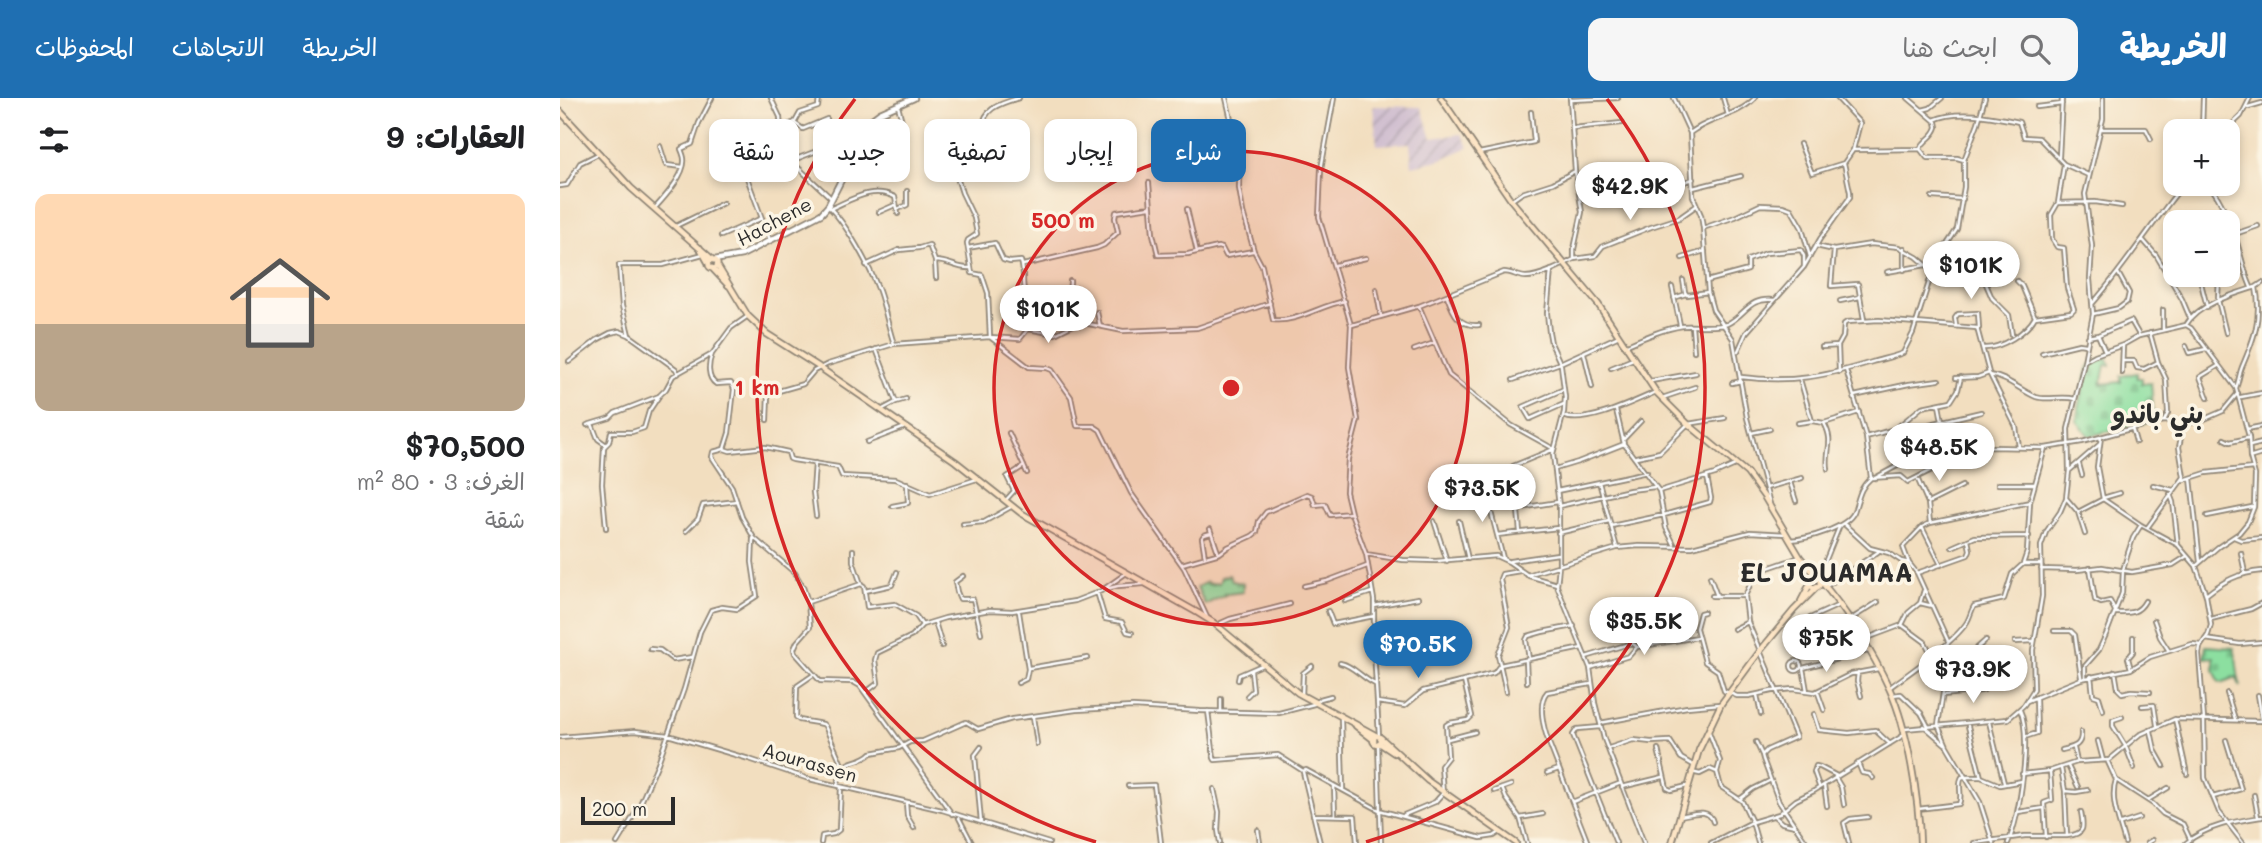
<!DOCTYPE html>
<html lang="ar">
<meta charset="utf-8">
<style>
:root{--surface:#fff;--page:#f6f6f6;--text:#202124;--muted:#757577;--line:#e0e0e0;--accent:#1f6fb2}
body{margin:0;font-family:Mali,"Playpen Sans Arabic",sans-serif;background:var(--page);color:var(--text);direction:rtl;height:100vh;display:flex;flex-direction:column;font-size:26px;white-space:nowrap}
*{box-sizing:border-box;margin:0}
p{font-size:23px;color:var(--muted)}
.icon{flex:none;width:38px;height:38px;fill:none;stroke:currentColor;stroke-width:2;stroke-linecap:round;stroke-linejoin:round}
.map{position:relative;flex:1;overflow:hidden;direction:ltr}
.drawer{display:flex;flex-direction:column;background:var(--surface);width:560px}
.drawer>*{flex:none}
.top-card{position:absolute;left:21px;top:21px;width:665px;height:63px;direction:rtl;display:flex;gap:14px}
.buttons{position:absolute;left:1603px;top:21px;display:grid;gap:14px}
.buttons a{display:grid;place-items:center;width:77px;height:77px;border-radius:14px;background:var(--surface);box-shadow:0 4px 10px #0003;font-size:35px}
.scale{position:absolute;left:21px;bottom:18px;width:94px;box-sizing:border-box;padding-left:7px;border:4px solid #2b2b2b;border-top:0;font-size:19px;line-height:24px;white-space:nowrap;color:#2b2b2b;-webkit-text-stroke:5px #fcf5e5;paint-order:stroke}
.price{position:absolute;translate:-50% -60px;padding:0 16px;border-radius:24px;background:#fff;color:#222;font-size:23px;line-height:46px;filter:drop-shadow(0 2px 4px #0008)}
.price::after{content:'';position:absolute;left:50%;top:42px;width:21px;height:16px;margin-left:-10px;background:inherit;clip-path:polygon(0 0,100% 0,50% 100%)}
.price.on{background:var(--accent);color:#fff}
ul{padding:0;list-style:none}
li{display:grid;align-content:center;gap:14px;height:371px;padding:0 35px}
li+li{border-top:2px solid var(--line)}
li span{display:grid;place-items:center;height:217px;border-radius:14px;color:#555}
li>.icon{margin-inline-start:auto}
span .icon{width:126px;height:126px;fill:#fffc;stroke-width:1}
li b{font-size:30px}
h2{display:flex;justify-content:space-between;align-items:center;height:84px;padding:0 35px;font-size:30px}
.chip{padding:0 24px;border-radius:14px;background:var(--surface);box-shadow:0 4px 10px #0003;font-size:24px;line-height:63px}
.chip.on{background:var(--accent);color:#fff}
header{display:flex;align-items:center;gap:42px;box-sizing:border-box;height:98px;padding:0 35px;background:var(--accent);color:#fff}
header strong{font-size:33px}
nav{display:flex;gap:38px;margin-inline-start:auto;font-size:24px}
.search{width:490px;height:63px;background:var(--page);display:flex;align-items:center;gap:18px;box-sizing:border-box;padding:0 24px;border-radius:14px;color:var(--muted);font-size:26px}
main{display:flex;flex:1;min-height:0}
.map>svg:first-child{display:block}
.industrial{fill:url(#industrial-furrows)}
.cemetery{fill:url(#cemetery-stones);stroke:#5c8566;stroke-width:2}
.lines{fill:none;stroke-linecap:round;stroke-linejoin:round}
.minor-casing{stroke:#8e8475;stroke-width:6}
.tertiary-casing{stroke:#8e8475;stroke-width:8}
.secondary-casing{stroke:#8e8475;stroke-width:8}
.minor{stroke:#fff;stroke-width:2.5}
.tertiary{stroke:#fff;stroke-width:4.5}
.secondary{stroke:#fde5c5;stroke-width:4.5}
.ring{fill:none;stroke:#d62828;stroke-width:3.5}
.labels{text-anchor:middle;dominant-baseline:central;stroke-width:7;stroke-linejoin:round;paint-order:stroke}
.street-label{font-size:19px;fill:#2b2b2b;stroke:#fcf5e5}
.district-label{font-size:26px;font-weight:bold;fill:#2b2b2b;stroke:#fcf5e5}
.centre{fill:#d62828;stroke:#fcf5e5;stroke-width:3.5}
.ring-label{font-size:21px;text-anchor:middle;font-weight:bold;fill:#d62828;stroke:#fcf5e5;stroke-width:7;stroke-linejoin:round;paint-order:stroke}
</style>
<header>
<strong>الخريطة</strong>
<div class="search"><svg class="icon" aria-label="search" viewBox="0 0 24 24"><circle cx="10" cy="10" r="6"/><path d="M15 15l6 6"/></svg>ابحث هنا</div>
<nav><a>الخريطة</a><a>الاتجاهات</a><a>المحفوظات</a></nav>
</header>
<main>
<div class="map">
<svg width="1702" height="745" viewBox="0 0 1702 745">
<defs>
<pattern id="industrial-furrows" width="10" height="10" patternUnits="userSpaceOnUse" patternTransform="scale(1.75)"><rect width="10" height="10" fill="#cfbdcf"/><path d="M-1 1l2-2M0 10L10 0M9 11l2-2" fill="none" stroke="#a89aa8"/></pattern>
<pattern id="cemetery-stones" width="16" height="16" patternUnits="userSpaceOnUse" patternTransform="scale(1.75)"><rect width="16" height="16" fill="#8cdfa0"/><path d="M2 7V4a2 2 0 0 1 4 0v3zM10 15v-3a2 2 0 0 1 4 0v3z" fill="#79c08a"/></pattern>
</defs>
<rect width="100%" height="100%" fill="#fcf5e5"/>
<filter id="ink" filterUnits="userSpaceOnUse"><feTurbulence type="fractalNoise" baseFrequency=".0143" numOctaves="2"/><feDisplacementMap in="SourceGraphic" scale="14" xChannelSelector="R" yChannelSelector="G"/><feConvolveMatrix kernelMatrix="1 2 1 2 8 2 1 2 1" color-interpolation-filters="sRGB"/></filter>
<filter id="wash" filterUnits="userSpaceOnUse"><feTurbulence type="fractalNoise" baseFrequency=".00686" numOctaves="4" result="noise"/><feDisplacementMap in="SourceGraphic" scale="28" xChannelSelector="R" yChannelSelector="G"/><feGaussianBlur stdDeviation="1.57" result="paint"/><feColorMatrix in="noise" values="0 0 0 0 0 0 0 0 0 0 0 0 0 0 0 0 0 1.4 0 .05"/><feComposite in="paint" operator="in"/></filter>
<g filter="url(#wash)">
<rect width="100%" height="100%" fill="#f2debf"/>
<!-- industrial -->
<path class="industrial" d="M813 8 861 9 872 40 901 36 909 49 879 62 852 68 850 45 817 47Z"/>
<!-- cemetery -->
<path class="cemetery" d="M1548 260 1550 267H1545L1541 286 1561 284V278L1577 275V280H1582V286L1591 285 1593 309 1596 322 1529 338 1517 323V319L1528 270 1533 264Z
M669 477 672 483 683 485V494L667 496 645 507 637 489 647 484 648 486 659 485 661 479Z
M1646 548 1674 550C1678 564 1676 574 1681 589L1676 579 1661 585 1659 584 1654 572V559L1644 560Z"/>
</g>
<g filter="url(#ink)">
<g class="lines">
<!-- minor casing -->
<g class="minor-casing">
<path id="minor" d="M211 0 220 19 222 46 225 53 231 63 271 100
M459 0C441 5 419 11 424 35 427 47 432 50 427 62L397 70 395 73 402 95 414 120 417 136 408 142 407 145 412 175 422 177 428 195 430 239 469 269 487 270 492 272 511 299 517 328H534L540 332 571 395 624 470 647 519
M666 0 680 60 679 90 683 114 694 153 702 168 713 222C736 225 761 207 785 203
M774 0 761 71 759 119 791 227 789 269 798 322 788 361 786 394 791 415 806 456 814 502V552L819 638
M1114 0 1130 35 1133 98 1141 117 1143 130 1148 194 1153 212 1173 241 1187 320 1210 406
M1163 0 1168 17
M1010 2 1058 0
M1477 9 1502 6
M1688 9 1702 5
M1362 12 1370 10 1382 0
M1374 22C1398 11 1434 19 1459 24L1464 39 1479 40 1504 66 1528 77
M236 26 243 31 267 21
M223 29 235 24 240 15 258 9 259 0
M1013 30 1062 25
M1541 31H1586L1591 41
M1642 33 1643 0
M1665 33 1681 18 1690 0
M1130 35C1150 19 1177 19 1195 0
M277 38 281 49 292 59
M311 43 319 65 331 64 338 61 339 52 336 40 344 31 338 8
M301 46 315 42H322
M1240 46 1252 75 1284 65
M393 47C403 48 418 47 426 40
M100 48 106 67 123 69
M1360 51 1367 60H1397L1404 62
M1293 52 1360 51C1365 40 1374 40 1377 29L1376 24 1348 0
M919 55 974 44 971 14
M1499 59 1502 0
M231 63 254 54
M1111 72 1115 87 1133 81
M589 85 593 136 598 157 628 156 658 149 662 150 666 158 693 153
M1649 86C1661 103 1670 120 1676 141 1681 157 1684 173 1691 189
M0 88 7 87 20 65 40 55
M1133 90 1181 78
M1372 99 1403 101
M952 102 962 95 993 85 1015 73
M1498 105 1535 104 1562 108
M268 108C286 125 310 169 319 193 325 210 328 228 334 246
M95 110C104 100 126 76 124 61 124 58 122 54 121 51L132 46 139 25 152 0
M272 110C293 101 312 88 335 99L338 116
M338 111 347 107V93
M627 111 637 154
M319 114 335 107
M116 128 163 105
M1143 130 1175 119 1200 107 1223 108 1231 111 1242 130 1250 159
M1675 136 1698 128
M161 138 202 120
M210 142 186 77 211 68 226 56
M1583 142 1596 157 1622 201 1630 220
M1256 148 1274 152 1311 146 1339 149 1357 159 1372 172
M408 150 435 145 443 162 450 164 461 163C467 182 456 193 476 208V231
M1274 152 1271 188 1298 186 1304 222
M1122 160 1145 153
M1014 161 1035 158 1043 148 1091 129 1119 120 1136 108
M375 163C390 163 396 171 411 170
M306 167 339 152 359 150 369 147 375 163 376 180
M463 167 537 150 544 147 558 134 555 120 556 114 590 109
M775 167 806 160
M991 172 987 215 989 234 991 245 1001 267 1005 299 1004 314 993 356 999 408V468L997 488 1030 570 1035 605 1044 641 1084 745
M1344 172V150
M1327 174 1366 167
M1606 174 1615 169
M1639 177 1647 209
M1659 177 1658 202 1666 235
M1123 182 1125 194 1127 197 1148 194
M510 183 509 200 515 224
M1147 183 1188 172V162L1206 155 1241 152 1244 158V169
M1457 183 1462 188 1475 219
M1426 186 1432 200 1449 217 1452 237
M1112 189 1120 227
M1696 189 1702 185
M816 191 821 218
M887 198C893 215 899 229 919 227
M1114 200 1126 196
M1280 203 1300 199
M1533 205C1566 167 1592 125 1624 86
M859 208 889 277 951 327 994 351
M537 214 540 228
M1533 216 1559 210 1567 204 1569 195 1558 175
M792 227 859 208 944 174C952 174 958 179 966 179 979 179 1002 168 1014 161V151L1022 114 1015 73 1010 0
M1396 227 1395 220 1398 216 1418 215 1419 230
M1626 227C1638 206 1674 196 1696 189 1702 221 1694 241 1682 269 1679 276 1679 283 1676 290
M1132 228 1134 253
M1603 232V212
M1590 235 1598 264
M69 237 62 208 59 167H103L143 156
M1538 237 1545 253
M1528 239 1538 237 1571 223 1579 237
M1065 248C1083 240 1102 231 1123 228 1134 227 1157 230 1167 226 1186 217 1188 199 1214 202
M1626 248 1629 255 1646 251
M1262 249 1278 248
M1423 250C1441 251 1467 234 1475 219L1511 214 1514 211 1507 190 1504 150 1497 149 1492 141 1491 117 1498 105 1504 66
M316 251 336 304 321 312
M854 252 874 245
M1178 253 1186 235 1244 169 1260 141 1290 99V94L1284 65 1293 52 1300 25 1277 0
M1024 255 1032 289
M1482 255 1519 246 1526 247
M152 256C148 266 147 280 156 286L171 285 174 291 169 335 164 351 153 354 152 359 172 389 182 419 194 440 235 475 243 489 248 504 250 529 237 544 234 551 235 555 260 583 293 584 300 588 392 716
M1526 262 1535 257 1563 247 1579 238 1626 227 1631 230 1676 290 1689 339 1690 359 1695 377 1694 409 1688 424 1679 435 1658 449 1636 468
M1563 263H1574L1577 270 1584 271 1598 264 1606 281 1608 315 1604 323
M9 264 37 242 50 235 59 233 69 237 116 271 118 276
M1051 270 1073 261
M1286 272 1306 339 1311 380
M1279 274 1278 248 1283 239 1284 226 1287 224 1319 222 1417 230 1429 275 1456 329 1459 349
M1562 275 1563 247
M1430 277C1448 280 1460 292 1476 299 1488 303 1502 297 1515 301
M1181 279C1231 285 1263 279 1312 264 1322 261 1333 259 1343 255L1353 235 1375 165 1397 131 1404 89V62L1418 25 1425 0
M1396 280 1418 279 1429 275
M1240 281 1252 323 1264 325 1299 314
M953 282 1000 265 1059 238
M1091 283 1136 275
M1172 285 1181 283
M1294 298 1349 286 1379 282
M1681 299 1702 295
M1102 300 1135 289
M1648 300 1640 279 1658 268
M336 304 346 301
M1004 306 970 321 963 309 1004 291
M1379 307 1382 323
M1056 312 1064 346 1099 393 1106 430 1114 446
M1003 318C1025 328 1075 303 1096 294
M207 322 208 296 243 286 254 273 268 266 334 246 430 239 460 241 468 231 495 236 519 224 563 233 637 230 710 205
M1238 325 1252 323
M1264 325C1275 345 1265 351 1268 371
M32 326 38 341 45 346
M1370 326 1421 314
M27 327 50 320 55 315 99 298 106 291 113 278 152 256 171 230 188 218
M1572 330 1576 344
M1687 331 1702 328
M449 335 467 375
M1191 335 1210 331
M1306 339 1335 331 1362 309 1391 303 1398 292 1401 279
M1541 339 1537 369 1543 401 1581 427 1618 447 1636 468 1646 497 1651 527 1648 537 1640 549 1639 556 1644 622 1645 680 1659 714 1683 745
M1664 341 1670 344 1688 340
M1063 342 1081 323
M307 344 343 330
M1690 348 1702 345
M164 351 170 353 205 349 228 354 230 361 233 362 278 369 282 378 336 381 370 396 417 381
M1076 359 1100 354 1128 326 1165 320
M1692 359 1702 356
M255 365 253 394 256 418
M1519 366 1522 377
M953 368 994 351
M995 371 1018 364 1064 346
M1509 373 1540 346
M1315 380 1339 367 1396 349
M1631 380 1640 464
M1358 382 1368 405 1370 425
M1624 382 1646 375 1693 370
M1039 384 1057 450
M1230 384 1236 403
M1438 386H1475
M924 387 943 460
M1593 387 1613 392
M1206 390 1242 380
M997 393 1087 374
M1099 393 1155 376 1175 367
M1610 396 1613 404 1618 447
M1506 400 1518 414 1525 436
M1543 400 1560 395
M445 403 454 393 447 379 464 368
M1368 405 1402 388
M332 408 348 405 347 385
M999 408 1070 392 1095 389
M1518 414 1543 401
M1647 418 1692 409
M874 423 887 463
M899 423 908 461
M403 426 424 424 451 409
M1284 426 1310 450 1329 455 1341 463 1349 465
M1051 428 1104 417 1150 404 1151 400 1147 379
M1362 429 1381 467
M46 430 42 386 44 349 49 344 51 334H72L84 330 89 313 99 298
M1587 430 1624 379 1619 349 1624 325
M650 431 658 454
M126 433 138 421 143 407 177 403
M960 434 958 413 960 410 998 404
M998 435 1049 423
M937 437 998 430
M1674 439 1681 442 1702 440
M1230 442C1247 441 1287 430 1294 414 1299 400 1299 390 1311 380L1341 378 1348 384 1411 352 1431 349 1485 350 1522 344 1592 325 1604 323 1629 325 1640 323 1663 313 1678 295
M1392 449 1415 439 1469 438
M293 452V463L301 486
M1681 455 1685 475
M806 456 843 462 876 463 936 458 949 464 969 478 997 486
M645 459 642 440 644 437 651 435
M1240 459 1196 474 1185 498 1188 524 1236 639 1207 652 1202 657 1203 661 1219 704 1247 745
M950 463 998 456
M1303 464 1315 483
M622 466 660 455 668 449 692 438 697 434 699 423 706 414 747 396 752 398 755 407 765 406 770 417 791 415
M1463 466H1481
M1530 470 1535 502 1541 505 1550 503 1555 513
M1481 471 1517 472 1542 469 1572 474 1613 467 1627 458
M1357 475 1408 457 1410 452 1408 442
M967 477 1057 450 1079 448 1132 449 1190 434 1226 436
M403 478 395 484 397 494 400 501H413L421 535
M1150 479 1157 498
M1259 479 1280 427
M744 488 767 483 807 468
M1265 489 1318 454
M546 491 558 488 584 486
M305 493 332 487 337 474
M537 494 545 521 562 524 567 534 572 535
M1646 497C1663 483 1679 475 1702 473
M1152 498H1183
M785 503 812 494
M248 504 301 486 304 488 307 509 335 506 356 518 362 527
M1360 505 1364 492
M814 508 858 500
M768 513 773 526 814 518
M1144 514 1140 515 1136 530 1145 564 1158 573 1164 593 1177 598H1189L1212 593 1233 591 1255 594 1291 576 1318 571
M1555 515C1569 515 1578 516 1585 503
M1248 521 1279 507
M1291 521 1318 504
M1651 521 1691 511 1702 505
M1594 522 1600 539 1609 553
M375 524 382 548
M1342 527 1365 544 1372 558
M659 529 661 525 670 521 730 506
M1174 531 1188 524
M1494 533H1511L1515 537 1521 579
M1645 541 1680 546 1702 544
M814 542 846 538
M1302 542 1342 527 1348 515 1360 505 1372 508
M1388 543 1357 475 1349 465 1343 449 1362 429 1370 425 1470 404
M1265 544 1299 537
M1455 544 1473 543
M1382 549 1384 588 1378 627 1387 648 1420 704 1433 745
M90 551 100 552 113 562 132 559
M814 559 859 555
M1026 559 1072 545 1076 548
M969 561 966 542 968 538 982 534 1014 528
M966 562 967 584
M1231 568a5 5 0 1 1 10 0a5 5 0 1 1-10 0Z
M780 565C793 567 803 581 815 586
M1422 569 1417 550 1426 542
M469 570 528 560
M1030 570 1069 558 1077 549 1138 539
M1571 571 1568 560 1573 554V539
M1555 573 1558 591 1562 595 1571 593 1590 594
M1298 574 1297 583 1301 598
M253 577 237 588 236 619 239 622 263 626 265 628 283 669
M1531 578 1533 597 1539 599 1543 612
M1384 579 1435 565
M1525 580V568L1539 552 1548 532 1562 495 1563 472 1568 455 1573 440 1581 427
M678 582 679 577 702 567
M458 585 466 581 468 571 459 514
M1329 590C1350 574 1394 545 1407 524 1410 519 1411 513 1414 508L1444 501 1452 476 1463 466 1467 454 1470 404 1485 350
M1247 593 1243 570 1308 553
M946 594 938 557 949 529 940 481 942 476 960 473
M305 595 318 585 315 562 317 555 352 538 362 527 385 520 430 512 452 513 515 503 541 493 565 476
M1258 595 1264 612
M1667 595 1675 621
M1197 597 1201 616
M1332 597 1341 596 1361 615 1368 628
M1383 597 1420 593 1424 592V585L1435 583
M1698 597 1702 621
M687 598 693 592 691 573
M742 598 743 575 752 568
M1467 603 1521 581 1571 571 1590 559 1632 546 1641 547
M817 604 845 608 863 593 904 583
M1582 608 1594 607 1597 627
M661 612V601
M648 613 654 660 655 662 718 657 743 673 746 672 819 712 921 740 934 738 940 734
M1254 616 1259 632 1289 635 1315 632 1330 646
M473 619 477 646
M1562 619 1553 622V628L1566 649 1574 670
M781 620 783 691
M1615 621 1627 676
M1429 624 1444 685
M1040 625 1127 609 1160 606
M1364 628 1385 646
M1408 628 1421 679
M1040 629 1017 631 1013 637 1056 745
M1345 631 1448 621 1464 607 1474 591 1473 552 1482 498 1481 448 1486 434 1500 414 1506 400 1509 373 1508 331 1523 269 1533 216 1530 181 1532 148 1525 96 1543 21V0
M1591 633 1595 652 1604 668
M1149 634 1160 663 1157 674
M0 639 75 633 108 637 189 661 249 681 382 712 489 745
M1465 639 1477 635 1476 600
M888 641 915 634
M1538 643 1543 662
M1196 644 1202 657
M818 645 821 745
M1049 650 1073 642 1091 644 1110 643 1121 660 1133 667
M1514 650 1517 664
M1098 651 1107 690 1111 692 1127 688
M1502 652C1514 649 1522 648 1521 634
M1547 662 1556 682 1593 706 1603 716 1623 726 1630 741
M1298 665 1302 675 1309 676 1313 680
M1508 668 1518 689
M743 674 760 745
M1131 674 1140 676 1150 671 1157 674 1161 689 1182 703 1192 724 1198 745
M987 675 999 671
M1462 676 1490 673 1517 664 1549 662 1579 637 1615 621 1702 623
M1275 679 1281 689 1284 707
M1556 682C1549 702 1560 725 1565 745
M277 687C279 683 281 673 284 669 289 662 303 664 311 655L339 650 350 644 363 643 406 624 418 631 452 621 516 612 573 609 640 613 719 615 754 606 760 601 771 598
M1264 687 1267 708
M568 688 594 687 601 745
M774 688 775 717
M1259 688 1254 674 1256 668 1260 669 1277 678
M1062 689 1103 679
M942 690 946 700 960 720 967 745
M654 691 659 714 658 732 660 745
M934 693 951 687
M1505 693 1516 694 1528 692
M1694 697 1698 719
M1653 699 1681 691 1666 642
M1180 701 1193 691 1209 683
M1588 702 1608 690
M346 704 347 718 354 730
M1012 704 1061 685
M1358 711 1399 706C1403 698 1397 686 1402 679H1421L1440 687 1462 683
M1458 714 1484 710
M753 717 795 718 797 745
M844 717 875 704 883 695 881 668 888 659 886 627 889 625 908 622 912 618 904 583 934 575 940 567 1022 550
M1120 718C1132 716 1149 709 1153 724
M1214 718 1222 725 1235 728
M399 720 412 745
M960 720 983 716
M421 724 415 657 421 649
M1561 726 1579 720
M698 732 700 745
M1507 738C1525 736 1524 730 1521 714
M1486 739 1484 705 1492 702 1490 673
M57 745 78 711 98 665 124 591 140 534 151 512 162 509 177 511 197 498 192 464 193 441
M261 745 262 738 274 736 279 732 281 689
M1028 745 989 645C984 632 977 605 987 594L1031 586
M1151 745 1192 724 1219 716 1236 702 1254 693 1344 637
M1289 745 1284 725 1290 721 1308 719
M1414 745 1465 738H1507L1505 693 1501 670
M1448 745C1460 718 1472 637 1460 612
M1587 745 1592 742
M1626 745C1647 727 1676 723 1702 719"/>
</g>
<!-- tertiary casing -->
<g class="tertiary-casing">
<path id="tertiary" d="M154 162 182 157 261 116 268 108 312 21 320 15 354 0"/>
</g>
<!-- secondary casing -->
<g class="secondary-casing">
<path id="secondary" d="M881 0 951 102 1038 206 1096 294 1128 326 1187 375 1205 400 1240 459 1257 480
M0 13 71 90 153 162
M140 150 149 166
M148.5 166a4.5 4.5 0 1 1 9 0a4.5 4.5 0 1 1-9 0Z
M157 167 188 218 207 236 259 269 395 363 461 415 638 515 654 525 738 595 817 638
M152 170 168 187
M1250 485a5 5 0 1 1 10 0a5 5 0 1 1-10 0Z
M1260 482C1287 514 1312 553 1330 592 1348 632 1359 701 1360 745
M1241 503 1250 486
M796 628 814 642
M813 642a4 4 0 1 1 8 0a4 4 0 1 1-8 0Z
M821 640 868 683 956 745
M819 645 834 655
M1112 745 1139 652 1161 606 1200 553 1234 512 1257 489"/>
</g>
<!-- minor -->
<use href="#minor" class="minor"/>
<!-- tertiary -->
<use href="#tertiary" class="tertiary"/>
<!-- secondary -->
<use href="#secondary" class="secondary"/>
</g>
</g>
<!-- distance rings -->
<circle cx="671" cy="290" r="237" fill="#d62828" fill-opacity=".12"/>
<g class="ring">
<circle cx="671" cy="290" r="237"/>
<path d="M536 744A474 474 0 0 1 295 1M1047 1A474 474 0 0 1 806 744"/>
</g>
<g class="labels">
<!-- street labels -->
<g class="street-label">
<text transform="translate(214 123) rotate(-28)">Hachene</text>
<text transform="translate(250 664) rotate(16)">Aourassen</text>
</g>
<!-- district labels -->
<g class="district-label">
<text x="1598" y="315">بني باندو</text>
<text x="1266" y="474">EL JOUAMAA</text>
</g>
</g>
<circle cx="671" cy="290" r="10" class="centre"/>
<g class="ring-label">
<text x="503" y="130">500 m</text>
<text x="197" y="297">1 km</text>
</g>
</svg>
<div class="buttons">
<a>+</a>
<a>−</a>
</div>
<div class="scale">200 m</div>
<b class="price" style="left:1070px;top:124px">$42.9K</b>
<b class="price" style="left:1411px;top:203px">$101K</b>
<b class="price" style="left:488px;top:247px">$101K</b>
<b class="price" style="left:1379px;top:385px">$48.5K</b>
<b class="price" style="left:922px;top:426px">$73.5K</b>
<b class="price" style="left:1084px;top:559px">$35.5K</b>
<b class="price" style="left:1266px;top:576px">$75K</b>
<b class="price on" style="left:858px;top:582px">$70.5K</b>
<b class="price" style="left:1413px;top:607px">$73.9K</b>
<div class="top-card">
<a class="chip on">شراء</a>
<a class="chip">إيجار</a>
<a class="chip">تصفية</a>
<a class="chip">جديد</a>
<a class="chip">شقة</a>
</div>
</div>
<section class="drawer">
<h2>العقارات: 9<svg class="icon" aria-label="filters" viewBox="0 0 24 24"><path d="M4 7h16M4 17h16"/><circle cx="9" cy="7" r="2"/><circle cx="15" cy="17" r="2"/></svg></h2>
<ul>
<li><span style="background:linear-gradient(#ffd9b3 60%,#b9a48a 0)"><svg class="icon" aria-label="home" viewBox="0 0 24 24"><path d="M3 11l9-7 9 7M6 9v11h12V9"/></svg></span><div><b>$70,500</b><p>الغرف: 3 · 80 m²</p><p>شقة</p></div></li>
</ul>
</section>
</main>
